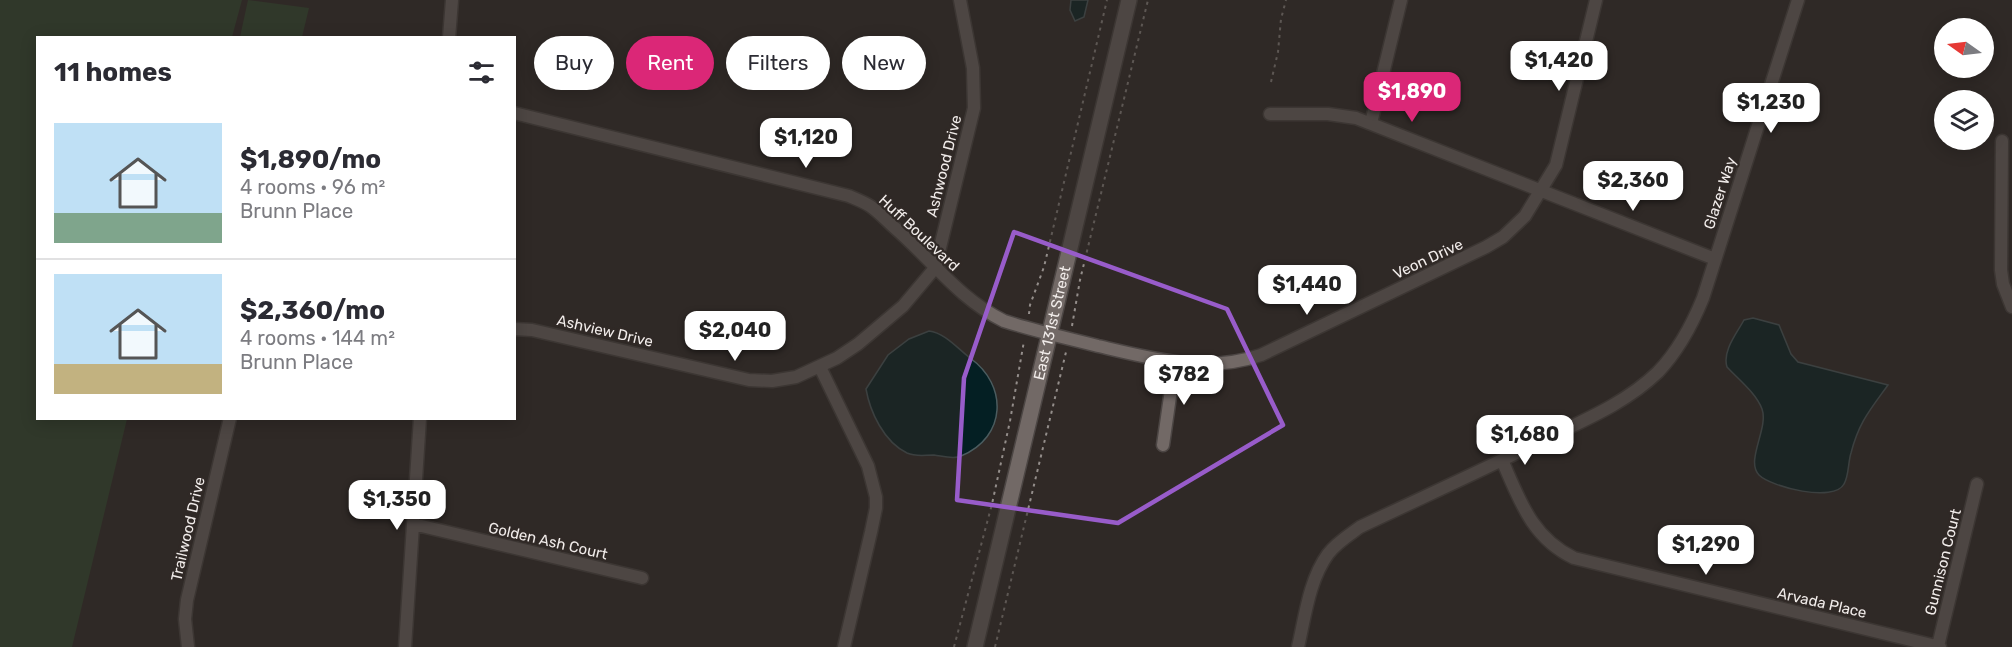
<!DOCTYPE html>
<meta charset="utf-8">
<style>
:root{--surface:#fff;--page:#f7f7f7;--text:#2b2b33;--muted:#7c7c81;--line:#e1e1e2;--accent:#db2777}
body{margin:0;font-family:Rubik,sans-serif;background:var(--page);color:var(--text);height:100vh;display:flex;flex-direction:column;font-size:22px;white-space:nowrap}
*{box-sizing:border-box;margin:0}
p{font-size:20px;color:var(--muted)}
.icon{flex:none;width:33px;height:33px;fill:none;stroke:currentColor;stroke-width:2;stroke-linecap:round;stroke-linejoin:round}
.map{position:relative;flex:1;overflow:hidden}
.side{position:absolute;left:36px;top:36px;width:480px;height:384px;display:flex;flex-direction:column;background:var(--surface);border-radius:0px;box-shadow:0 3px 15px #0003}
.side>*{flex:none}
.top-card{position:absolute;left:534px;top:36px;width:570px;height:54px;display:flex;gap:12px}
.needle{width:39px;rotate:284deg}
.tools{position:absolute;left:1934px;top:18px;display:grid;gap:12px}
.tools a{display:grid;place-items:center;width:60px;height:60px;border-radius:50%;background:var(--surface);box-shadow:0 3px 15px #0003;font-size:30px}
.price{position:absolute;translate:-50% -51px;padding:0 14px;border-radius:12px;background:#fff;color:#222;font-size:20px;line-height:39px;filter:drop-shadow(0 2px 3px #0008)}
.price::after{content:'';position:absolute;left:50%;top:36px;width:18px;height:14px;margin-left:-9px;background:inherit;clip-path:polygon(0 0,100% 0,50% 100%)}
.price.selected{background:var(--accent);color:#fff}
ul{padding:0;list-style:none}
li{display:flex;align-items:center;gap:18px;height:150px;padding:0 18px}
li+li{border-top:2px solid var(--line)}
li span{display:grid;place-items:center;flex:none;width:168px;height:120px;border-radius:0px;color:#555}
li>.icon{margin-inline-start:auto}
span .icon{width:72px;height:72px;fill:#fffc;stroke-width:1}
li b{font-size:26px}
h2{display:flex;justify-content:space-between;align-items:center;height:72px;padding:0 18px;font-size:26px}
.pill{padding:0 21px;border-radius:27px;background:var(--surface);box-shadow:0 3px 15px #0003;font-size:21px;line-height:54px}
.pill.selected{background:var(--accent);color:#fff}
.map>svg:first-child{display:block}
.green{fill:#32492f}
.water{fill:#041f23;stroke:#4b5c5f;stroke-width:1.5}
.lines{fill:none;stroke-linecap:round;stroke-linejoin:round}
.street-casing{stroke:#4c4644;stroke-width:15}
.secondary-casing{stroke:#4c4644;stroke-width:18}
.path{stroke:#948e8b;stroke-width:2;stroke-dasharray:3 4.5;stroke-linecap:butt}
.street{stroke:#726966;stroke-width:12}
.secondary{stroke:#726966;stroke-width:15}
.marked{fill:none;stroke:#985cca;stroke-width:4.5;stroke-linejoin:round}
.labels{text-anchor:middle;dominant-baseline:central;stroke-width:4.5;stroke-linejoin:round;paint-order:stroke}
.street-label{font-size:15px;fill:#f1ecea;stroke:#302926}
</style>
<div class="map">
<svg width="2012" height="647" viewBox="0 0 2012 647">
<rect width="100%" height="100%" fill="#302926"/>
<!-- green -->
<path class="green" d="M0 0H242L232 37 38 38V418L127 419 72 647H0Z
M248 0 309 8 302 37H240Z"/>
<!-- water -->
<path class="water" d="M1071 0H1088L1084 17 1075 21 1070 10Z
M1753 318 1779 325 1791 354 1798 362 1888 385C1870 410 1859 422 1851 453 1848 462 1849 476 1844 484 1834 503 1771 487 1759 475 1745 461 1769 428 1762 409 1756 393 1738 379 1727 367 1722 351 1737 333 1744 320Z
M929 331C945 333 957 348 970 358 1008 385 1007 437 961 456 954 460 942 456 934 455 924 455 916 457 907 453 884 442 870 412 866 389L888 355 909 339Z"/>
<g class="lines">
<!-- street casing -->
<g class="street-casing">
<path id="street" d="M449 38 452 0
M514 113 849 196C856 199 864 202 870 206 879 212 887 221 895 228 932 260 959 299 1004 321 1035 331 1067 338 1098 346 1154 359 1205 374 1261 355L1486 247 1503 237 1525 216 1556 165 1596 0
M1270 114H1328L1356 118 1715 259
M1371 123 1401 0
M2002 141 2001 270 2003 284 2012 307
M514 329 532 330 749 380 772 381 796 377 837 358 858 344 903 306 935 268 974 108 973 68 960 0
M820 367 868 466 876 497V508L871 532 844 647
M1163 445 1175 362
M1502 460C1520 501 1532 538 1574 558L1940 647
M413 524 642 578
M1938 646 1977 484
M188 647 185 619 187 600 230 418
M405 647 420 418
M1298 647C1305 617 1309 580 1328 554 1336 543 1349 535 1360 527 1421 498 1481 471 1541 441 1582 421 1625 404 1658 372 1678 351 1692 325 1703 298L1798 0"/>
</g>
<!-- secondary casing -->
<g class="secondary-casing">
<g id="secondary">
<path id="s1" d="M975 647 1129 0"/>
</g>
</g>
<!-- path -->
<path class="path" d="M1271 82 1278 52 1281 19 1286 0
M1029 314 1030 305 1044 267 1107 0
M1072 326 1080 280 1148 0
M954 647 992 504 1010 421 1024 341
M995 647 1066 352"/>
<!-- street -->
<use href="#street" class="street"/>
<!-- secondary -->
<use href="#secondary" class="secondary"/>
</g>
<!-- marked area -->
<path d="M0 0H2012V647H0ZM1014 232 1227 309 1283 425 1118 523 957 500 964 378Z" fill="#302926" fill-opacity=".55" fill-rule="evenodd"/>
<path class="marked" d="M1014 232 1227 309 1283 425 1118 523 957 500 964 378Z"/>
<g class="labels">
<!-- street labels -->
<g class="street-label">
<text transform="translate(944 166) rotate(-76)">Ashwood Drive</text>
<text transform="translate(1720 193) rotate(-72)">Glazer Way</text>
<text transform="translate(919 233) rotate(43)">Huff Boulevard</text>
<text transform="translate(1428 259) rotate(-25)">Veon Drive</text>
<text stroke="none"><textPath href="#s1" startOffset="333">East 131st Street</textPath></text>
<text transform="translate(605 331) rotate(13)">Ashview Drive</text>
<text transform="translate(188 529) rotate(-77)">Trailwood Drive</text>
<text transform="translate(548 541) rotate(13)">Golden Ash Court</text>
<text transform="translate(1943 562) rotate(-76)">Gunnison Court</text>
<text transform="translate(1822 603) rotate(13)">Arvada Place</text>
</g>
</g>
</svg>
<div class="tools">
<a><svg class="needle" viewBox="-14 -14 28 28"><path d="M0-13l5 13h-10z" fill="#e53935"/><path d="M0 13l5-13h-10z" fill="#7c7c81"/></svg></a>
<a><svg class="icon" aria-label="layers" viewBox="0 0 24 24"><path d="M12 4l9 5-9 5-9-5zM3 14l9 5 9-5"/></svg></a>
</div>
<b class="price" style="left:1559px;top:92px">$1,420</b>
<b class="price selected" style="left:1412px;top:123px">$1,890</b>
<b class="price" style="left:1771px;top:134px">$1,230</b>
<b class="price" style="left:806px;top:169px">$1,120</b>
<b class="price" style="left:1633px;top:212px">$2,360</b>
<b class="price" style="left:1307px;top:316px">$1,440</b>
<b class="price" style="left:735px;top:362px">$2,040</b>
<b class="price" style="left:1184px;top:406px">$782</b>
<b class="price" style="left:1525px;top:466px">$1,680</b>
<b class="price" style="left:397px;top:531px">$1,350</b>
<b class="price" style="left:1706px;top:576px">$1,290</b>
<div class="top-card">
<a class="pill">Buy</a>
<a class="pill selected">Rent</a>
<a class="pill">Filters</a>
<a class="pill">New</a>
</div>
<section class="side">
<h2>11 homes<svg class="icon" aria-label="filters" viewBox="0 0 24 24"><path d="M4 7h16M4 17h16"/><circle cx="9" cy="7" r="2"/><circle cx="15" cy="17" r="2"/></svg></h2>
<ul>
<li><span style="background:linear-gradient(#bfe0f5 75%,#7fa58c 0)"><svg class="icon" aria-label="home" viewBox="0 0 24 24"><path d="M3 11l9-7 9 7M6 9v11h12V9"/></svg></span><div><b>$1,890/mo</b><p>4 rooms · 96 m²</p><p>Brunn Place</p></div></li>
<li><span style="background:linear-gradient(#bfe0f5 75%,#c2b280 0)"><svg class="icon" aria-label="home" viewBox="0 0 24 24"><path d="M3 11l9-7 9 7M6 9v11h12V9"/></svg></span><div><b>$2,360/mo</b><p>4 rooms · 144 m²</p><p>Brunn Place</p></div></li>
</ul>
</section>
</div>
